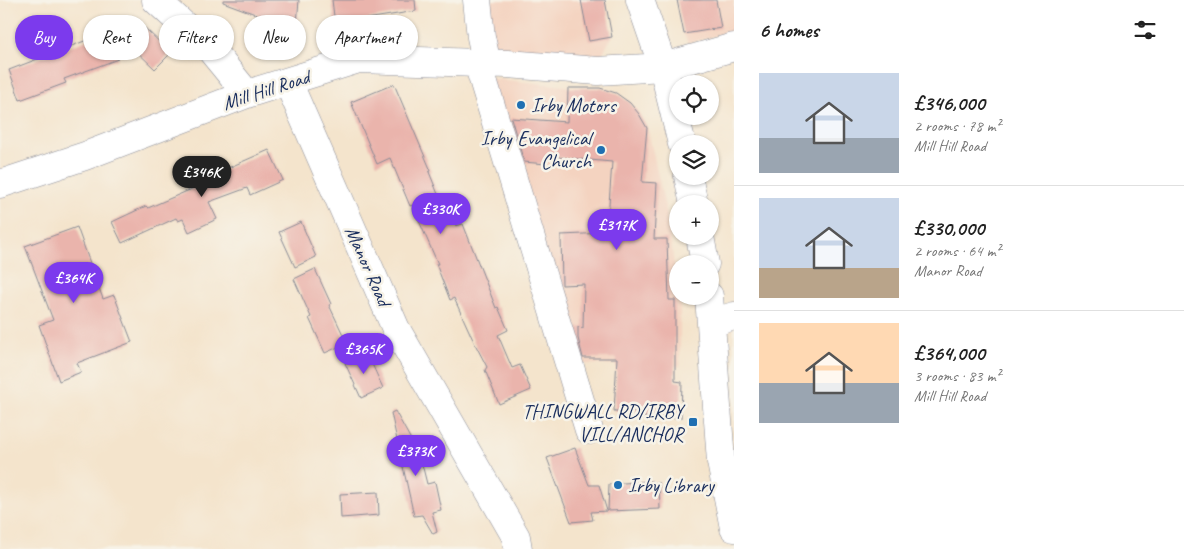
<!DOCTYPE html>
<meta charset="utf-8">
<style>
:root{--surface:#fff;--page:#f6f6f6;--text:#222;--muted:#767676;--line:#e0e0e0;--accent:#7c3aed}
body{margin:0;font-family:Caveat,sans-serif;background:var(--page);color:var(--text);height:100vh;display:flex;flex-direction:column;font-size:19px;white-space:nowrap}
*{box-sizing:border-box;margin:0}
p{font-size:16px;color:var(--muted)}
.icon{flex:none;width:28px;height:28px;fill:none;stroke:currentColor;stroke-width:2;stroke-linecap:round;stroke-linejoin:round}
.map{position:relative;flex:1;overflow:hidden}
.details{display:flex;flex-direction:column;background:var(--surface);width:450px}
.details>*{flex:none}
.guide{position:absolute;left:15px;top:15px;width:475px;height:45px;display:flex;gap:10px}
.tools{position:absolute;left:669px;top:75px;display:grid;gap:10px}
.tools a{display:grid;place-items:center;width:50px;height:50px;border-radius:50%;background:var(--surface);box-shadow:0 1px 4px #0004;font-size:25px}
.price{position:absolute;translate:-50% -42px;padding:0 11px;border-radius:18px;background:var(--accent);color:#fff;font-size:16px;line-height:32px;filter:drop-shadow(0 1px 2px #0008)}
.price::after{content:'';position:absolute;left:50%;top:30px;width:15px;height:11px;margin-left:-8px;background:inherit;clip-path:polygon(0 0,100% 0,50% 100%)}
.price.active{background:#222;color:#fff}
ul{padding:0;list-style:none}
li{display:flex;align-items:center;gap:15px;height:125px;padding:0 25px}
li+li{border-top:1px solid var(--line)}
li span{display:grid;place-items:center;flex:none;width:140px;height:100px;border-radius:0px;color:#555}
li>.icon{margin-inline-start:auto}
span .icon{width:60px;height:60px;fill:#fffc;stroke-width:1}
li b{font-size:21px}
h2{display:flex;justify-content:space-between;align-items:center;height:60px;padding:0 25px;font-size:21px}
.pill{padding:0 18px;border-radius:22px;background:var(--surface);box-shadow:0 1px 4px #0004;font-size:18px;line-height:45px}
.pill.active{background:var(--accent);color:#fff}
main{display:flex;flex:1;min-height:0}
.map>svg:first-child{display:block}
.built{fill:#f4d3c0}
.building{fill:#eab4ac}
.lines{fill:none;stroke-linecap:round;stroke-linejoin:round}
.minor-casing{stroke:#888a95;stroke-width:29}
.minor{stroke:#fff;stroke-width:28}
.poi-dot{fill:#1f6fb2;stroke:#f7f3e8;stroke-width:2}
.labels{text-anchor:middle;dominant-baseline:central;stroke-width:5;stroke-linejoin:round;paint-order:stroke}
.street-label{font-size:20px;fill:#1b2f5e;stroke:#f7f3e8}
.poi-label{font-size:20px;fill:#1b2f5e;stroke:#f7f3e8;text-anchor:start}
</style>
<main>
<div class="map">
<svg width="734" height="549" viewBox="0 0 734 549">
<rect width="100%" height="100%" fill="#f7f3e8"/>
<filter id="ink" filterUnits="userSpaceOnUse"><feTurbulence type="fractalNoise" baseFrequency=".02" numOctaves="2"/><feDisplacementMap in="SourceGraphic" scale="10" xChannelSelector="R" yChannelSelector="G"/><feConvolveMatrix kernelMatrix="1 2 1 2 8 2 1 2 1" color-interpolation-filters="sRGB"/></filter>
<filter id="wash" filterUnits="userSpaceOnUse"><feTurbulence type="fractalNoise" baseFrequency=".0096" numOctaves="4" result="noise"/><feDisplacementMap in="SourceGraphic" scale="20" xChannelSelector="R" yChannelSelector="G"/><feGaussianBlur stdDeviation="1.12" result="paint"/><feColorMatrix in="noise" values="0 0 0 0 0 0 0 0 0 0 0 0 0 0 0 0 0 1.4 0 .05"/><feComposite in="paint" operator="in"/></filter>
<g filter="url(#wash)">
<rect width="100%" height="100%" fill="#f4e4cc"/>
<!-- built -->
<path class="built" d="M473 0H605L612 37 599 59 481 49Z
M677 0H734V31L688 43 684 34Z
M487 78 584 88H600L616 93 630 103 639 114 648 130 667 216 677 285 678 296H679L680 299V366L580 364Z"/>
<g id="blocks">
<!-- building -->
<path class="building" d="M223 0H299L297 24 258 20V15L223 2Z
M332 0H415L416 11 335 24Z
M581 0H605L612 37 589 41Z
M677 0H716L721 28 684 34Z
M145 28 171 53 155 69 129 44Z
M108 32 118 59 64 79 66 83 20 100 9 70Z
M394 84 431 171 429 172 446 214 451 212 456 226 463 224 496 308 498 307 508 330 498 335 512 368 520 365 531 390 499 404 485 370 487 367 474 342 454 298 450 300 436 264H438L412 205 410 206 390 158 377 164 351 102Z
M568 88H600L616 93 630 103 639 114 647 128 642 182 657 183 654 239H667L669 300H675V381L682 382 681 418 639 417V411H614L617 358H583L578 338V327L583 328 584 284 562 285 561 235 607 233 612 162 546 156V164L524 162 511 118 567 122Z
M269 150 283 180 250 195 247 188 209 202 217 219 189 232 183 219 178 221 176 218 122 243 112 222 146 206 148 208 208 182 206 176 228 168Z
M301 222 316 257 295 267 279 232Z
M77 227 103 299 114 295 132 342 77 363 81 372 59 381 39 325 53 320 25 246Z
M315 269 331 304 329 305 347 343 325 353 309 318 311 317 294 279Z
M367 353 383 388 361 398 345 363Z
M395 411 420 456 427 484 435 482 441 510 432 512 437 532 433 534 422 515 414 516 391 413Z
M575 448 589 485H599L607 511 591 512 593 520 571 522 547 458Z
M652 481V483H659L660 509 608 511 609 484Z
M378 492 379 515 341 518 340 494Z"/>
</g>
</g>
<g filter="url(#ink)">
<use href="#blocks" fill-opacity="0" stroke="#888a95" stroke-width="1"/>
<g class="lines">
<!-- minor casing -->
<g class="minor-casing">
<path id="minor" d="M156 0 211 50 247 94
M477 0 481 37 487 64
M640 0 663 67 682 144
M478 63 589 430
M288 82 396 329 516 537 518 549
M688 176 694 204
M0 184 85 156 247 94 359 59 508 64 598 71 663 67 734 47
M700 236 705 264
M709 296 721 462 734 528
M711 323 734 316"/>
</g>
<!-- minor -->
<use href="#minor" class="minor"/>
</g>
</g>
<!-- markers -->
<g class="poi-dot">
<circle cx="521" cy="105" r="5"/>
<circle cx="601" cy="150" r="5"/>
<rect x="688" y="417" width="10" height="10" rx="2.5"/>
<circle cx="618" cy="485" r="5"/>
</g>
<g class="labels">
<!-- street labels -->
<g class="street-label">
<text transform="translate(266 90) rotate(-18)">Mill Hill Road</text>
<text transform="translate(368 266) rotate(66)">Manor Road</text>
</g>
<!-- poi labels -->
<g class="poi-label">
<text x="531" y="105">Irby Motors</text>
<text x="591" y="138" text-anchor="end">Irby Evangelical<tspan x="591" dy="23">Church</tspan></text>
<text x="683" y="411" text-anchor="end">THINGWALL RD/IRBY<tspan x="683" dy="23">VILL/ANCHOR</tspan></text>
<text x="628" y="485">Irby Library</text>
</g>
</g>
</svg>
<div class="tools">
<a><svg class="icon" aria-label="locate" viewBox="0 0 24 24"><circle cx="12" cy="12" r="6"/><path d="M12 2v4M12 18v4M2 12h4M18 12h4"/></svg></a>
<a><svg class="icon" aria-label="layers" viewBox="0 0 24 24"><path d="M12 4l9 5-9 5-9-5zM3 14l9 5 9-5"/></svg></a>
<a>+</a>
<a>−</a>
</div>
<b class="price active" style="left:202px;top:198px">£346K</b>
<b class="price" style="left:441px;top:235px">£330K</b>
<b class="price" style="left:617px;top:251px">£317K</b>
<b class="price" style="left:74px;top:304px">£364K</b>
<b class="price" style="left:364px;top:375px">£365K</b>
<b class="price" style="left:416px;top:477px">£373K</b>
<div class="guide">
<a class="pill active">Buy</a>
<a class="pill">Rent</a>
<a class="pill">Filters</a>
<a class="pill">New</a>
<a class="pill">Apartment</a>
</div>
</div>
<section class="details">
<h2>6 homes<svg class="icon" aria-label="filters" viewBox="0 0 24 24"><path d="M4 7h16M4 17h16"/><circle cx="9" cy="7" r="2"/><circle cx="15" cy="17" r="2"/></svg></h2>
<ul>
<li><span style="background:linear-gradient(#c9d6e8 65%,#9aa5b1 0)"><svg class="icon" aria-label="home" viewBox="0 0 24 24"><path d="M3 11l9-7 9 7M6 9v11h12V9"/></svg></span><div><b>£346,000</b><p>2 rooms · 78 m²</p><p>Mill Hill Road</p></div></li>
<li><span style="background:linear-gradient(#c9d6e8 70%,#b9a48a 0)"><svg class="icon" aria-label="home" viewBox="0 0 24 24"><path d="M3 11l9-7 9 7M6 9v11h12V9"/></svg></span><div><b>£330,000</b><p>2 rooms · 64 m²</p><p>Manor Road</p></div></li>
<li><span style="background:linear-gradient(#ffd9b3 60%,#9aa5b1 0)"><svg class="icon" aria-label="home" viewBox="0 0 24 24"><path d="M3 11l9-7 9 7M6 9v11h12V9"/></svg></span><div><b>£364,000</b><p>3 rooms · 83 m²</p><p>Mill Hill Road</p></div></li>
</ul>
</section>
</main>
